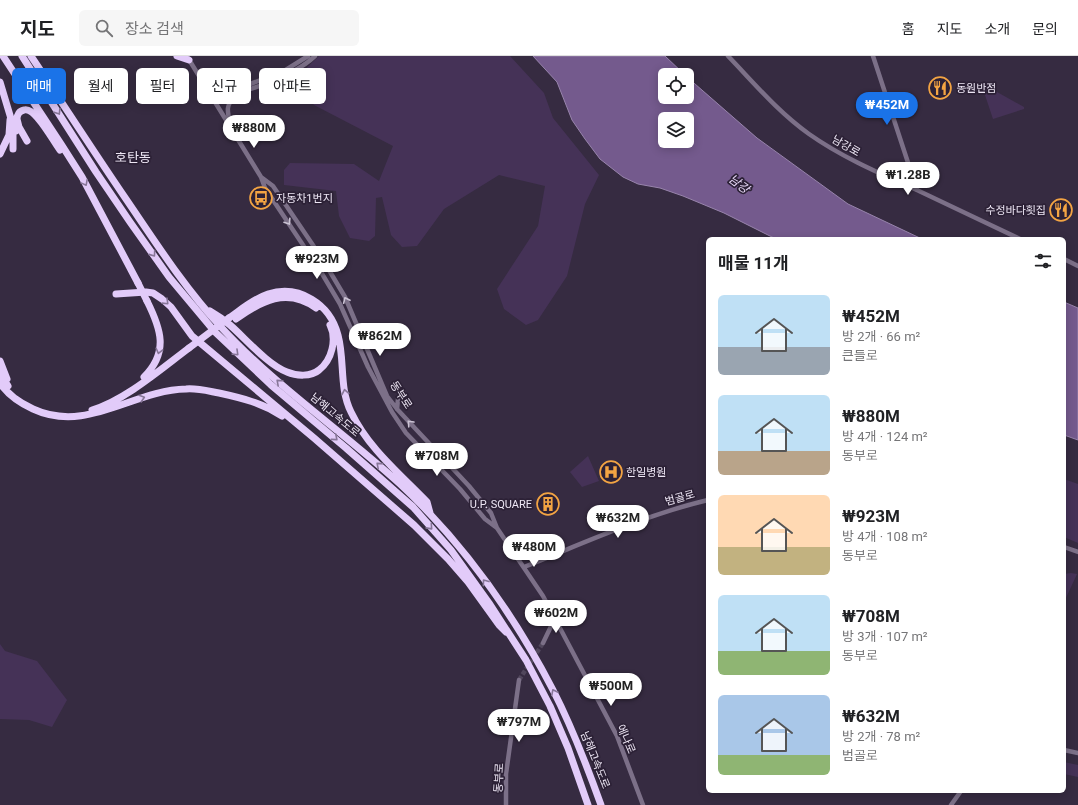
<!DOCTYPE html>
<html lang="ko">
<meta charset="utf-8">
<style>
:root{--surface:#fff;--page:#f6f6f6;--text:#202124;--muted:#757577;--line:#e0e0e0;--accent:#1a73e8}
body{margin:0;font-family:Roboto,"Noto Sans KR",sans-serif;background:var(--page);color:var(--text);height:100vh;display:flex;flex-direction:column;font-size:15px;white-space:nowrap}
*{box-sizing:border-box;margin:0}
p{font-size:13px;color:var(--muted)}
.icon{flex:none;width:22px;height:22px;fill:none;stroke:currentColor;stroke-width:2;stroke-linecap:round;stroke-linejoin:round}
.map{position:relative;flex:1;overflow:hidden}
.side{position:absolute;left:706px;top:181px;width:360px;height:556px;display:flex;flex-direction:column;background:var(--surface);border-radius:6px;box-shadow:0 2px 10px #0003}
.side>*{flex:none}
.top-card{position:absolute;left:12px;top:12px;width:380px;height:36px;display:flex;gap:8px}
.buttons{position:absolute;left:658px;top:12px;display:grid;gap:8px}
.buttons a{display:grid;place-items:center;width:36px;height:36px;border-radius:6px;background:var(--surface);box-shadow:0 2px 10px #0003;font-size:20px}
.price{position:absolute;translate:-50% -34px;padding:0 9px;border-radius:14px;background:#fff;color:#222;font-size:13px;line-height:26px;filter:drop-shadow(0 1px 2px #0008)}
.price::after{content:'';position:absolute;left:50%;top:24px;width:12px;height:9px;margin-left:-6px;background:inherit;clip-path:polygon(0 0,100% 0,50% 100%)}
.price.on{background:var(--accent);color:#fff}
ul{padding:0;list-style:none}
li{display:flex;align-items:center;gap:12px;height:100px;padding:0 12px}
li span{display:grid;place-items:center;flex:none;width:112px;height:80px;border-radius:6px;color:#555}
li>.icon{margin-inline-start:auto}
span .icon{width:48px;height:48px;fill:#fffc;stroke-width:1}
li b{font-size:17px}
h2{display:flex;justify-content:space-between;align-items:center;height:48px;padding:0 12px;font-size:17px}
.chip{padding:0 14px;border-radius:6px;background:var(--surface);box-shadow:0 2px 10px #0003;font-size:14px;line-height:36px}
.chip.on{background:var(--accent);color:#fff}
header{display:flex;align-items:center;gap:24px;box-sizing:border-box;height:56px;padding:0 20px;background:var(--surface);border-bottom:1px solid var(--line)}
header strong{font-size:19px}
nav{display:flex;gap:22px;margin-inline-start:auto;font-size:14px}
.search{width:280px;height:36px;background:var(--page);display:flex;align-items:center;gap:10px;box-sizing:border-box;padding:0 14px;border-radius:6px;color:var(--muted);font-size:15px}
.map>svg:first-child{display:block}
.green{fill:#453257}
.water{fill:#745a8d;stroke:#9884ac;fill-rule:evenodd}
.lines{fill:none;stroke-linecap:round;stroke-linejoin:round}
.minor-tunnel{stroke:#51475c;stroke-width:4.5;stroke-dasharray:4.5 2;stroke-linecap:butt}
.minor{stroke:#7c7088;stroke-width:4.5}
.highway{stroke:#e2cbf9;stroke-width:7}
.highway-bridge{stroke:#e2cbf9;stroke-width:7}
.oneway{stroke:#877698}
.oneway2{stroke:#cbc3d4}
.labels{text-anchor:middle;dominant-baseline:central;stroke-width:3.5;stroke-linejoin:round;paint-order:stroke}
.poi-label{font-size:11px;fill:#ede6f4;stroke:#2c2136;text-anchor:start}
.street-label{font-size:11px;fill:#ede6f4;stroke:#2c2136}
.water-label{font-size:12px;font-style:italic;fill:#ebdcfb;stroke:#2c2136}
.quarter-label{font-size:13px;fill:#ede6f4;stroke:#2c2136}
</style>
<header>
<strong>지도</strong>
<div class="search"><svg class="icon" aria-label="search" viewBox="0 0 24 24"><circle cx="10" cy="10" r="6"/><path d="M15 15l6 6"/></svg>장소 검색</div>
<nav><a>홈</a><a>지도</a><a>소개</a><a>문의</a></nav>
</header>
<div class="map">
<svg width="1078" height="749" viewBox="0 0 1078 749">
<rect width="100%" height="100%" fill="#362b41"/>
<!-- green -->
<path class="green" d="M319 0H510L544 37 553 62 599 119 585 148 567 220 538 264 526 269 504 253 497 233 538 170 545 130 499 119 444 153 417 190 402 191 391 179 382 141 376 142 375 180 369 185 350 182 339 160 336 135 284 129V114L290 107 354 108 379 125 393 90 314 49 295 23Z
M981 27 1024 51V53L993 63Z
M588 400 599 425 582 431 570 416Z
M1064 423 1078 428V487L1064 481Z
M1071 517 1077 518 1065 544 1064 518Z
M0 588 5 595 37 605 67 644 52 671 29 664 0 663Z
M1064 706 1078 709V721L1064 718Z"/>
<!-- water -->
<path class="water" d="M533 0H665L685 19H665V41H687V21L757 82 848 148 922 183H776L724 157 683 140 660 132 638 128 623 121 600 103 585 83 572 64 557 26ZM665 63H687V85H665Z
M1064 246 1078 252V384L1064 379Z"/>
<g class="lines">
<!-- minor-tunnel -->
<path class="minor-tunnel" d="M519 624 543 587"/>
<!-- minor -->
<path class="minor" d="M728 0C754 27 778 56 809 78 843 102 881 118 919 135 953 151 986 167 1020 183
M873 0 917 134
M188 2 261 121 265 132 321 216 340 248 368 311 392 356 406 377 460 433 485 463 497 472
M201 22 217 33 234 34
M232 35 284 15 308 0
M213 44C244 36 292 22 315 0
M231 70C227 55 225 50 236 38
M261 121 273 130 323 204 345 241 387 340 397 353 469 430 491 457 497 472 543 540 617 680 643 749
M893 124 909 110
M1064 203 1078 210
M397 353 398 343 403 335
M1064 491 1078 496
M524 511C584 487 645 459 708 444
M543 587 555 562
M1064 694 1078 697
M506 749V718L519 624
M951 749 961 735"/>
<!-- highway -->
<path class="highway" d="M3 0 61 88 82 121 138 227
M22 0 96 116 130 166 169 221 215 276 271 329 346 392 413 451 451 494 489 547 526 604 550 650 568 692 588 749
M31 0C63 48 94 96 126 143 156 187 184 231 220 270 274 329 341 374 400 428 462 486 514 559 553 634 572 671 587 710 601 749
M177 0 189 4
M0 26 12 66 16 75
M27 85 19 71 17 63C17 59 19 55 24 54 35 50 53 85 60 94
M13 93V72
M0 98 9 79 10 64
M116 238 146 236 153 237 162 243 171 251 192 280 314 382 414 469 448 503 468 526 499 569 506 576
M210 255C217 259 224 264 230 269 246 283 268 309 287 316 296 320 311 321 319 314 332 304 337 283 330 269
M229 262C242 253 253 243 268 238 299 228 330 248 338 279 345 305 339 332 351 356 368 392 400 418 427 446L430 457
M236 263C261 245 287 231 316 252
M0 305 7 323
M0 318 8 330
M144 321C169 296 161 273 147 245
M0 327C8 339 20 347 33 353 87 378 133 334 186 333 197 332 208 335 219 337 242 342 262 347 282 360
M92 354C124 345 161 313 189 292"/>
<!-- highway-bridge -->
<path class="highway-bridge" d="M138 227 147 245
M189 292 229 262"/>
</g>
<!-- one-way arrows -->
<defs><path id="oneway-chevron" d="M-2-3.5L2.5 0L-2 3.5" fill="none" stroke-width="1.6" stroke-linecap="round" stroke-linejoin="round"/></defs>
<g class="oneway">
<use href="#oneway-chevron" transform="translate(58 56) rotate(58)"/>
<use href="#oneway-chevron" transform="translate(85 127) rotate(62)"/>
<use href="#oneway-chevron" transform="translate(153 198) rotate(55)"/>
<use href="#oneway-chevron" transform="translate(166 246) rotate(44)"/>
<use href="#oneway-chevron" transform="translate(159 295) rotate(104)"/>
<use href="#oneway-chevron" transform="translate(236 297) rotate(44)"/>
<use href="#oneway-chevron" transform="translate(279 326) rotate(-138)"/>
<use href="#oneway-chevron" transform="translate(345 336) rotate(-101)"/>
<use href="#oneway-chevron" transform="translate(142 342) rotate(-17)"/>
<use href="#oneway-chevron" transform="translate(335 382) rotate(40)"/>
<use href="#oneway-chevron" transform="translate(379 409) rotate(-139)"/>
<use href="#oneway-chevron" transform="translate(430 471) rotate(48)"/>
<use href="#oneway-chevron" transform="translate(485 526) rotate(-126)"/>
<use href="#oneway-chevron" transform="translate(554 636) rotate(-117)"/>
</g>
<g class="oneway2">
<use href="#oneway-chevron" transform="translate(288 166) rotate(57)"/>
<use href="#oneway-chevron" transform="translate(346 244) rotate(-115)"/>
<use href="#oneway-chevron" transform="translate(410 367) rotate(-133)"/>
</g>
<!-- icons -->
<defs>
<g id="restaurant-ring" transform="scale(1.15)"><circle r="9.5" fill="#2c2136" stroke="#f3a443" stroke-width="1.5"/><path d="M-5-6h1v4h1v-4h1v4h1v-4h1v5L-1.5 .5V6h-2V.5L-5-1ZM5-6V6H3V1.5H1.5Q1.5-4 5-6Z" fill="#f3a443"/></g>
<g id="bus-ring" transform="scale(1.15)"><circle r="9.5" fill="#2c2136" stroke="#f3a443" stroke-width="1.5"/><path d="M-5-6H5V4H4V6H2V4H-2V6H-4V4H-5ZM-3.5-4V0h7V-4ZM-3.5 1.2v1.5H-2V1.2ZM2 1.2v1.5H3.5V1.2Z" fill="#f3a443"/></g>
<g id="hospital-ring" transform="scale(1.15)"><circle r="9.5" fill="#2c2136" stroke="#f3a443" stroke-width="1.5"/><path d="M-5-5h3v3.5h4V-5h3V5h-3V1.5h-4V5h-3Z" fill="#f3a443"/></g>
<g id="building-ring" transform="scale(1.15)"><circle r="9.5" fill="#2c2136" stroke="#f3a443" stroke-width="1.5"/><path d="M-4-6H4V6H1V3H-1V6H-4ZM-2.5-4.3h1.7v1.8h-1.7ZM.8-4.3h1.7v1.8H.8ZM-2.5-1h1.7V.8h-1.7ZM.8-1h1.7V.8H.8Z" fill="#f3a443"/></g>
</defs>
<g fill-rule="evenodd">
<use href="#restaurant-ring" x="940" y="32"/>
<use href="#bus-ring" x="261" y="142"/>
<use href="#restaurant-ring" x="1061" y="154"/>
<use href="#hospital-ring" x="611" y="416"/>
<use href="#building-ring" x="548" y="448"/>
</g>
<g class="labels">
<!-- poi labels -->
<g class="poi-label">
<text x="956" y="32">동원반점</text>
<text x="276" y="142">자동차1번지</text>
<text x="1046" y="154" text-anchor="end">수정바다횟집</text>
<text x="626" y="416">한일병원</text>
<text x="532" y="448" text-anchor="end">U.P. SQUARE</text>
</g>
<!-- street labels -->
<g class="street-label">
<text transform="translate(846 90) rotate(30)">남강로</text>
<text transform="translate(401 339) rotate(57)">동부로</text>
<text transform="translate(335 359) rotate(40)">남해고속도로</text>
<text transform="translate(680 442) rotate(-16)">범골로</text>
<text transform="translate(626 683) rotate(67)">에나로</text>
<text transform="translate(595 704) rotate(68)">남해고속도로</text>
<text transform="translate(499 722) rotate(-87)">동부로</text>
</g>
<!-- water labels -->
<g class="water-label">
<text transform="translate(739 128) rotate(37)">남강</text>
</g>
<!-- quarter labels -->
<g class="quarter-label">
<text x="133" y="101">호탄동</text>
</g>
</g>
</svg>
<div class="buttons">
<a><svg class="icon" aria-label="locate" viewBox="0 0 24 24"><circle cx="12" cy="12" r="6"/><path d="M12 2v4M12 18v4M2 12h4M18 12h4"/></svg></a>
<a><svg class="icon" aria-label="layers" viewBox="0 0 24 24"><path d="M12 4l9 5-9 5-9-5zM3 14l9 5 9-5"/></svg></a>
</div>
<b class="price on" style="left:887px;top:70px">₩452M</b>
<b class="price" style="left:254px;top:93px">₩880M</b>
<b class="price" style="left:908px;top:140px">₩1.28B</b>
<b class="price" style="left:317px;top:224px">₩923M</b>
<b class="price" style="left:380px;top:301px">₩862M</b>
<b class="price" style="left:437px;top:421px">₩708M</b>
<b class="price" style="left:618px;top:483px">₩632M</b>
<b class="price" style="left:534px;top:512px">₩480M</b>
<b class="price" style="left:556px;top:578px">₩602M</b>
<b class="price" style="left:611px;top:651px">₩500M</b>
<b class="price" style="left:519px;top:687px">₩797M</b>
<div class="top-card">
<a class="chip on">매매</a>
<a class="chip">월세</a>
<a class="chip">필터</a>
<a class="chip">신규</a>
<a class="chip">아파트</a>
</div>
<section class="side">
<h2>매물 11개<svg class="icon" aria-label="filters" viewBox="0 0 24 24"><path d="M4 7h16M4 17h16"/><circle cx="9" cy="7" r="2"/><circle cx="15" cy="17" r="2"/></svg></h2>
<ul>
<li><span style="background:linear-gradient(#bfe0f5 65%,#9aa5b1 0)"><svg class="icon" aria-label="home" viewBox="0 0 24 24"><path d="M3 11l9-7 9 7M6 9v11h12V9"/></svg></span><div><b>₩452M</b><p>방 2개 · 66 m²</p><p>큰들로</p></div></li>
<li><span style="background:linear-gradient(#bfe0f5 70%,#b9a48a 0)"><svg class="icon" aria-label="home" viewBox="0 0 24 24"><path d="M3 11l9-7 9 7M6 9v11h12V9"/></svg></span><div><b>₩880M</b><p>방 4개 · 124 m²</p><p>동부로</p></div></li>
<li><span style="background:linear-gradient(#ffd9b3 65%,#c2b280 0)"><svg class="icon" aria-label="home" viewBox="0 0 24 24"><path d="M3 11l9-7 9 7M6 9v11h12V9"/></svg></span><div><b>₩923M</b><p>방 4개 · 108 m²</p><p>동부로</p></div></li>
<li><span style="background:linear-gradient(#bfe0f5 70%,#8fb573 0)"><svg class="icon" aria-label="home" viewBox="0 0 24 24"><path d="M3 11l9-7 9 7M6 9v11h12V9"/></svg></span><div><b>₩708M</b><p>방 3개 · 107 m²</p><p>동부로</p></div></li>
<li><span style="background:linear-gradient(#a9c7e8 75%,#8fb573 0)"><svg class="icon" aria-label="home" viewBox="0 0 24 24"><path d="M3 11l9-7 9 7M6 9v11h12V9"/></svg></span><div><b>₩632M</b><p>방 2개 · 78 m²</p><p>범골로</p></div></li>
</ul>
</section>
</div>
